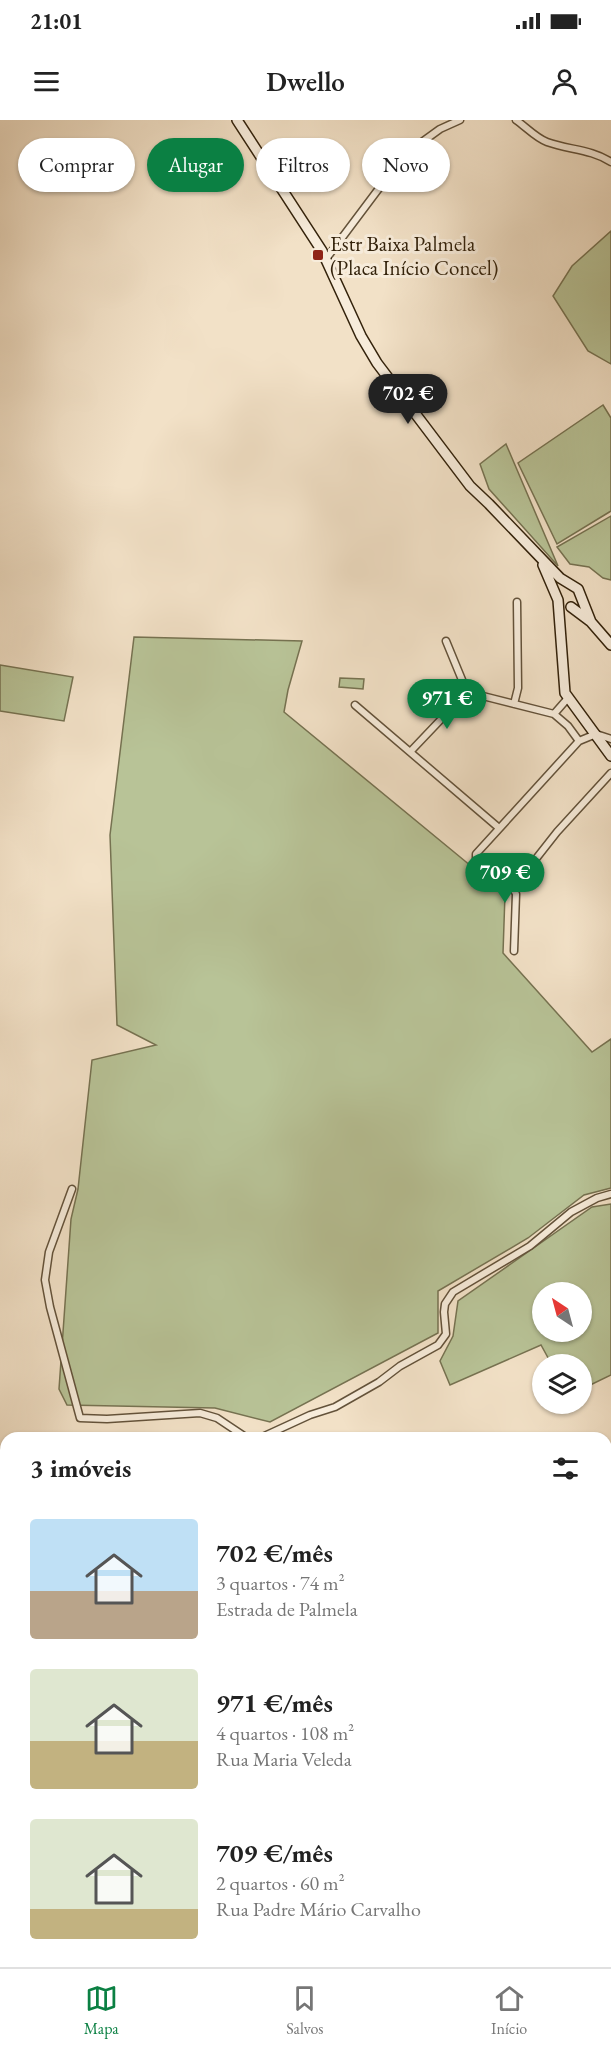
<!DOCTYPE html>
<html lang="pt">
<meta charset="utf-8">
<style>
:root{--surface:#fff;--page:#f2f2f2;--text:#222;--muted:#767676;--line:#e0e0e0;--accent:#0b8043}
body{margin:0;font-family:"EB Garamond",serif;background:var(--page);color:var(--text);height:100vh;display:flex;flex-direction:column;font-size:22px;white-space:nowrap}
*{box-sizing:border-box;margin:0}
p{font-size:20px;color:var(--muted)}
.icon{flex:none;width:33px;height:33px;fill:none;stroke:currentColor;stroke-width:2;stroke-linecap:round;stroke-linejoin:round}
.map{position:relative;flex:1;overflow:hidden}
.panel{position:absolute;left:0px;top:1312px;width:612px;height:536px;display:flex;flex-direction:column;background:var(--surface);border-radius:18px 18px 0 0;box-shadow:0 2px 4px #0004}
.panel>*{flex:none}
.banner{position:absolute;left:18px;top:18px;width:576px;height:54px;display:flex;gap:12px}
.needle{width:39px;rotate:324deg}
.controls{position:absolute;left:532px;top:1162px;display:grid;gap:12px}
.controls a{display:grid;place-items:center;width:60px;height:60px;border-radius:50%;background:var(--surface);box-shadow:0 2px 4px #0004;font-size:30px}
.price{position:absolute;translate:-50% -51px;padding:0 14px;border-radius:21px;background:var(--accent);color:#fff;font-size:20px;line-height:39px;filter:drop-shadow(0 2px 3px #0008)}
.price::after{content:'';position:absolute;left:50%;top:36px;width:18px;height:14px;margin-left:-9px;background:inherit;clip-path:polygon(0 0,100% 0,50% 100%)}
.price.current{background:#222;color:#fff}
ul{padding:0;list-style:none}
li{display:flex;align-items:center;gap:18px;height:150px;padding:0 30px}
li span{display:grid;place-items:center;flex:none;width:168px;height:120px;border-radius:6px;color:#555}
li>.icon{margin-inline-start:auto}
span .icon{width:72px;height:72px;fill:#fffc;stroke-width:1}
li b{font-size:26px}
h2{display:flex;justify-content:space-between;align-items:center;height:72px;padding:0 30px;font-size:26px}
.tag{padding:0 21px;border-radius:27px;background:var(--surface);box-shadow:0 2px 4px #0004;font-size:21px;line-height:54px}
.tag.current{background:var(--accent);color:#fff}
.status{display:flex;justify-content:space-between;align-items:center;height:42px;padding:0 30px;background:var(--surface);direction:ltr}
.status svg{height:16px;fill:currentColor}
header{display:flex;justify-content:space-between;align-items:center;height:78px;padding:0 30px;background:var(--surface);font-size:27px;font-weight:600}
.menu{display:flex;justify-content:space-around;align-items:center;height:84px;border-top:2px solid var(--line);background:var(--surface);font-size:16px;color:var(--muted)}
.menu a{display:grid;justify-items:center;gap:3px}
.menu .current{color:var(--accent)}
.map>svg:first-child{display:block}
.green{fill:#b8c397;stroke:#767251;stroke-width:1.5;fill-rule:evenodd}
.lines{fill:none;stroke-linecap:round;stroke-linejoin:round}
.street-casing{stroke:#63523a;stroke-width:9}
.secondary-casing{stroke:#33220b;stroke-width:12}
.street{stroke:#f7ecdb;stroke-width:6}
.secondary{stroke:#f7ecdb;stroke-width:9}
.poi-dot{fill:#8f2418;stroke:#f7ecdb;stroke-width:2}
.labels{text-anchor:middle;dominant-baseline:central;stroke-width:6;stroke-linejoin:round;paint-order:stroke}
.poi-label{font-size:21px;fill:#33220b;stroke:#f7ecdb;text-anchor:start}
</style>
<div class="status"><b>21:01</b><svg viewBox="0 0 49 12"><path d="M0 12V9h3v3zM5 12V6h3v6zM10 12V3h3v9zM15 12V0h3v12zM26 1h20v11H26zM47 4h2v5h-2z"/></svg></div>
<header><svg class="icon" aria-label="menu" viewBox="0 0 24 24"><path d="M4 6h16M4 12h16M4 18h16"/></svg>Dwello<svg class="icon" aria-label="person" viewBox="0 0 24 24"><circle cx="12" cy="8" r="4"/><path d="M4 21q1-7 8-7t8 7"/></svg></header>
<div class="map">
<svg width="611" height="1847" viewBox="0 0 611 1847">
<rect width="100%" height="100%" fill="#f2e1c7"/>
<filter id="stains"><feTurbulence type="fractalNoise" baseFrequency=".00333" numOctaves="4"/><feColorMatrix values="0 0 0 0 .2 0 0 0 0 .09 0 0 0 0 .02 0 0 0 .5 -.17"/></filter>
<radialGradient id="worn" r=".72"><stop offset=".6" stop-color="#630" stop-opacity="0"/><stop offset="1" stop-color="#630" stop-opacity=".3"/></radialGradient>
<!-- green -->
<path class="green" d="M611 111V244L588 231 553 176 572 146Z
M603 285 611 298V391L557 424 518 343Z
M506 324 558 446 489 369 480 344Z
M611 396V460L603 458 589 447 570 444 557 427Z
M134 517 302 521 288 570 284 592 505 774 503 833 592 932 611 919V1068L584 1075 528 1118 438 1171V1213L270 1302 215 1288 67 1285 59 1269 71 1099 78 1069 92 940 156 925 117 905 110 715Z
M0 545 73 557 64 601 0 591Z
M340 558 364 559 363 569 339 567Z
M611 1084V1255L582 1269V1245H552L541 1225 450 1265 440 1241 453 1216 458 1181 592 1087ZM543 1173H582V1212H543Z
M101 1842H319L342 1847H98Z
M370 1842H534L531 1847H367Z"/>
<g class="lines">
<!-- street casing -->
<g class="street-casing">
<path id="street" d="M516 0C526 7 536 18 547 22 569 30 591 29 611 42
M326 139 395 47 411 30 440 9 460 0
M446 521 467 572 554 594
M568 578 554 594 568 606 579 621 596 614 611 619
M514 584 518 568 517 482
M355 585 499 708
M410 632 467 572
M513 768 557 712 611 653
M514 831 516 774 513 768 479 744 476 739V734L579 621
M72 1069 49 1132 45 1160 50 1187 80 1298 107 1299 200 1293 217 1298 247 1318
M260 1318 310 1295 335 1287 379 1262 400 1246 438 1225 446 1214 444 1192 445 1184 453 1172 530 1126 571 1092 597 1078 611 1074
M0 1549 6 1547
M606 1652 611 1651"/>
</g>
<!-- secondary casing -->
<g class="secondary-casing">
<path id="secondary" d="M237 0 322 131 361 216 377 243 470 366 489 384 560 458 578 469 591 502
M543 445 558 480 565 573 611 636
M571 487 591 502 611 525"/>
</g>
<!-- street -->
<use href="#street" class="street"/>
<!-- secondary -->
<use href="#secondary" class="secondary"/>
</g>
<!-- markers -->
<rect class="poi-dot" x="312" y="129" width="12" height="12" rx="3"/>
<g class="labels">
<!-- poi labels -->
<g class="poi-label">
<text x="330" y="123">Estr Baixa Palmela<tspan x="330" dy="24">(Placa Início Concel)</tspan></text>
</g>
</g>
<rect width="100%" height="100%" filter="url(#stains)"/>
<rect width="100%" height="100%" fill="url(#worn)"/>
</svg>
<div class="controls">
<a><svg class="needle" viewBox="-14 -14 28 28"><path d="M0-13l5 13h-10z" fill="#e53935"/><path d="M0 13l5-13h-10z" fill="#767676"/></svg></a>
<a><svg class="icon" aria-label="layers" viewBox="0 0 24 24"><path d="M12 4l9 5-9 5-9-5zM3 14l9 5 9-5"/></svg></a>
</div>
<b class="price current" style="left:408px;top:305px">702 €</b>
<b class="price" style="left:447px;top:610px">971 €</b>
<b class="price" style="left:505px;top:784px">709 €</b>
<div class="banner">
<a class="tag">Comprar</a>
<a class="tag current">Alugar</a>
<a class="tag">Filtros</a>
<a class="tag">Novo</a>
</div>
<section class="panel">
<h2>3 imóveis<svg class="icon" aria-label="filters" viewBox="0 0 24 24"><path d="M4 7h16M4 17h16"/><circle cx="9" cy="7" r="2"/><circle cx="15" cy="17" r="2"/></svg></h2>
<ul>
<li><span style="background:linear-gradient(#bfe0f5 60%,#b9a48a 0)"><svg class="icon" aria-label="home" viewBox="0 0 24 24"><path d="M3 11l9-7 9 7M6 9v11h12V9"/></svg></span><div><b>702 €/mês</b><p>3 quartos · 74 m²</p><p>Estrada de Palmela</p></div></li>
<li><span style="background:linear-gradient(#dfe7d0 60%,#c2b280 0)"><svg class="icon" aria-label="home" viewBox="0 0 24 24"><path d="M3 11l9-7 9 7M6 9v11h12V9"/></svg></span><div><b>971 €/mês</b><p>4 quartos · 108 m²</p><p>Rua Maria Veleda</p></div></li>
<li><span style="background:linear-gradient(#dfe7d0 75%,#c2b280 0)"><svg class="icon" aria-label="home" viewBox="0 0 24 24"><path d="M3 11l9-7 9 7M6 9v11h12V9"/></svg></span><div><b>709 €/mês</b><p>2 quartos · 60 m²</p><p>Rua Padre Mário Carvalho</p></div></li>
</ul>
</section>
</div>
<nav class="menu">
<a class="current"><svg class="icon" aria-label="map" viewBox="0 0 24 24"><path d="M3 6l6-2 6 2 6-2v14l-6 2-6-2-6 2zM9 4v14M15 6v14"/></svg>Mapa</a>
<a><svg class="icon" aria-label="saved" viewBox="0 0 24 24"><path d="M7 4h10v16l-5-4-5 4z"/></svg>Salvos</a>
<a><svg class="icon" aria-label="home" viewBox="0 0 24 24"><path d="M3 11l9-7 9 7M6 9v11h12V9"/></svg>Início</a>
</nav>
